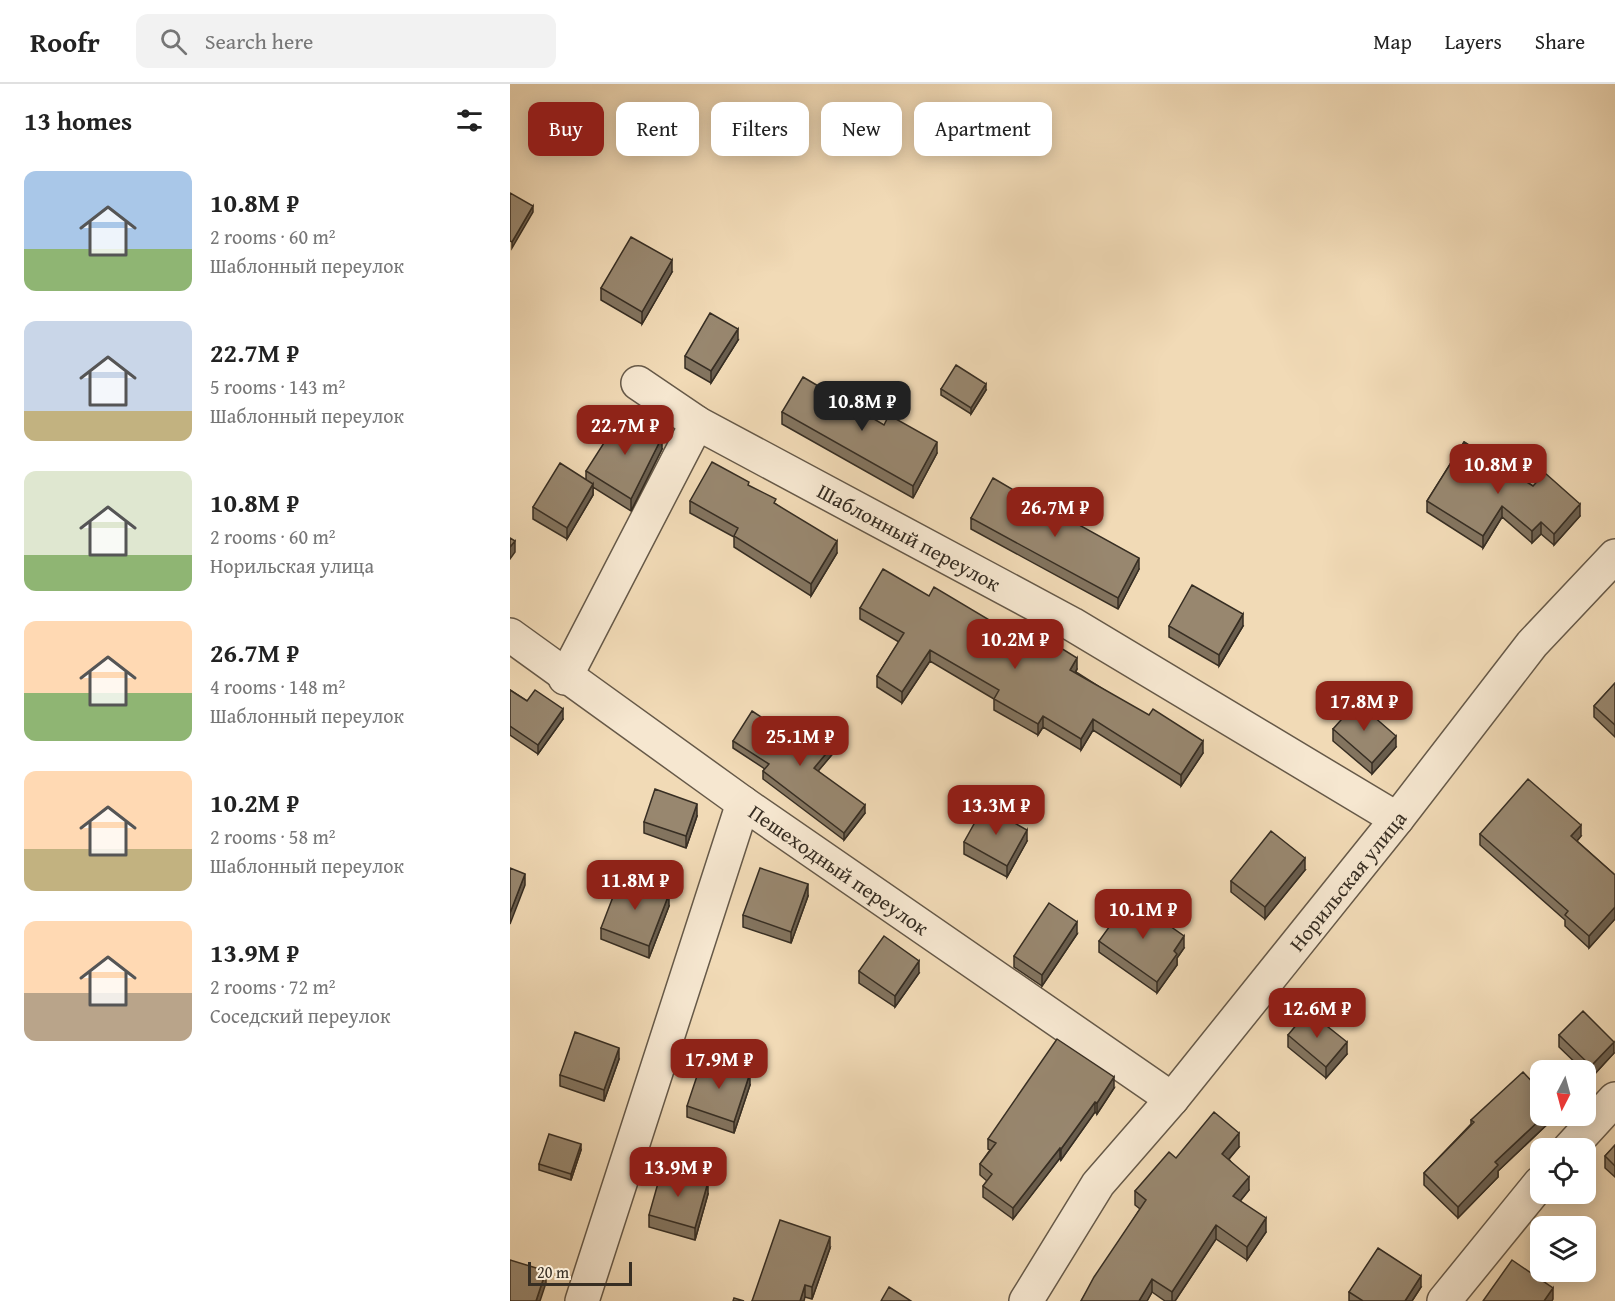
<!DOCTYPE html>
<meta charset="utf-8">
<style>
:root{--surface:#fff;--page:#f2f2f2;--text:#222;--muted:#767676;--line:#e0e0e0;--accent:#8f2418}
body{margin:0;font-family:"Gentium Book Plus",serif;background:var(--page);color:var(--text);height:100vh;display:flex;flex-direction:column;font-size:22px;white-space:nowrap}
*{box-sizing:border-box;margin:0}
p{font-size:20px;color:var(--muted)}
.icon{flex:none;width:33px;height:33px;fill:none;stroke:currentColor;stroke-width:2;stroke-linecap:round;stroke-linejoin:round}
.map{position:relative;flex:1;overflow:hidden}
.side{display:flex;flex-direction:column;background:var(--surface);width:510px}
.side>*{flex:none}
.hud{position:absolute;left:18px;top:18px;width:570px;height:54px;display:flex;gap:12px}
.needle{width:39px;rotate:186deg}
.buttons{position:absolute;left:1020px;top:976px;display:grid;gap:12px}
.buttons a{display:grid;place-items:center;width:66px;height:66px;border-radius:12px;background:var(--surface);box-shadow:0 3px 15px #0003;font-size:30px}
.scale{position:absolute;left:18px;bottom:15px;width:104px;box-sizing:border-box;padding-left:6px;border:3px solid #372e23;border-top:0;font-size:16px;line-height:21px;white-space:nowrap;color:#372e23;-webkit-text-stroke:4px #f6e7d0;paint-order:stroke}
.price{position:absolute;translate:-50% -51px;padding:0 14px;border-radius:12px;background:var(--accent);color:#fff;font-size:20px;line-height:39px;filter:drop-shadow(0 2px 3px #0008)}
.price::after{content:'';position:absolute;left:50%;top:36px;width:18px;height:14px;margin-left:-9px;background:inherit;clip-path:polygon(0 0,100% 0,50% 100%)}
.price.active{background:#222;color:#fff}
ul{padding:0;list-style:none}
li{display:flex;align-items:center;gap:18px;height:150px;padding:0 24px}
li span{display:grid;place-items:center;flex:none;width:168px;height:120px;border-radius:12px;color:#555}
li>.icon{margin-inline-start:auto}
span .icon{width:72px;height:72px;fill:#fffc;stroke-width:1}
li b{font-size:26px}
h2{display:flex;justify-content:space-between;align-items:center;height:72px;padding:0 24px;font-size:26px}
.tag{padding:0 21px;border-radius:12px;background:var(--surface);box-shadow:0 3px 15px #0003;font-size:21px;line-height:54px}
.tag.active{background:var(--accent);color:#fff}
header{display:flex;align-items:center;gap:36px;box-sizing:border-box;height:84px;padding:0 30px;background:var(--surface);border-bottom:2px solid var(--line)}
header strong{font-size:28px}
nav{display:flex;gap:33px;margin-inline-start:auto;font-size:21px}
.search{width:420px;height:54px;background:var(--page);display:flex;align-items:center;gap:15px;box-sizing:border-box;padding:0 21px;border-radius:12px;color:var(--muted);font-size:22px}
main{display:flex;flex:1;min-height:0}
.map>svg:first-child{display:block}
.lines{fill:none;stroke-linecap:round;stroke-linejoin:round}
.minor-casing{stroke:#665948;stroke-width:36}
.minor{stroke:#f6e7d0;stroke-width:33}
.wall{fill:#83745f;stroke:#372e23;stroke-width:1.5}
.shaded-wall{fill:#6a5e4e;stroke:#372e23;stroke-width:1.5}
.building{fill:#98876f;stroke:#372e23;stroke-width:1.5}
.labels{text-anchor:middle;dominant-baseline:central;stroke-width:4.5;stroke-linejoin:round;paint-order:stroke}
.street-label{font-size:21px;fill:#372e23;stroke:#f6e7d0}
</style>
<header>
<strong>Roofr</strong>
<div class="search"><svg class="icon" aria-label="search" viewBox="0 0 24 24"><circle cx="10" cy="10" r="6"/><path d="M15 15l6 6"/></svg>Search here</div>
<nav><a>Map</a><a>Layers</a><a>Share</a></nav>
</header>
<main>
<section class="side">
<h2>13 homes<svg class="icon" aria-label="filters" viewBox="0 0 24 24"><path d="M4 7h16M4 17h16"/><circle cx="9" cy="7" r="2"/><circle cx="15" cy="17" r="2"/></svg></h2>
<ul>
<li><span style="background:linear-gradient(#a9c7e8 65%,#8fb573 0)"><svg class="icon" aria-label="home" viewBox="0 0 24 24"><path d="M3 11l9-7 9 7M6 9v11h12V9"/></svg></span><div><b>10.8M ₽</b><p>2 rooms · 60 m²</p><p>Шаблонный переулок</p></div></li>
<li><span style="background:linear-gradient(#c9d6e8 75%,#c2b280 0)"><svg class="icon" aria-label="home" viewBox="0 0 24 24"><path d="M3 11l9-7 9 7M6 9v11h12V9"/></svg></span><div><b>22.7M ₽</b><p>5 rooms · 143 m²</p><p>Шаблонный переулок</p></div></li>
<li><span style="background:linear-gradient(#dfe7d0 70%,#8fb573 0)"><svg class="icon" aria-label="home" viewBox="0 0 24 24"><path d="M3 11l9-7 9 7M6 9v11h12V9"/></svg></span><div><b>10.8M ₽</b><p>2 rooms · 60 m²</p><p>Норильская улица</p></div></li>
<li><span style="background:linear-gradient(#ffd9b3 60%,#8fb573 0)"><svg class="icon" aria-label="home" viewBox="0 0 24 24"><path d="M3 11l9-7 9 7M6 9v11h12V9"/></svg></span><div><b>26.7M ₽</b><p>4 rooms · 148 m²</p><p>Шаблонный переулок</p></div></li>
<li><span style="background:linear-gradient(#ffd9b3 65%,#c2b280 0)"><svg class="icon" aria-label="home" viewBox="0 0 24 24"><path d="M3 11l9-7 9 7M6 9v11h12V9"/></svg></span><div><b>10.2M ₽</b><p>2 rooms · 58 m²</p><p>Шаблонный переулок</p></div></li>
<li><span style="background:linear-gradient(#ffd9b3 60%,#b9a48a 0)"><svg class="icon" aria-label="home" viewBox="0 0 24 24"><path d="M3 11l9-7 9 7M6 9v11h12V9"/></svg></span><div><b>13.9M ₽</b><p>2 rooms · 72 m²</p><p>Соседский переулок</p></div></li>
</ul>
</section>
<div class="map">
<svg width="1105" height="1217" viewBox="0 0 1105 1217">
<rect width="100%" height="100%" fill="#f1dab6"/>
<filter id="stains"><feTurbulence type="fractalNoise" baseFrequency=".00333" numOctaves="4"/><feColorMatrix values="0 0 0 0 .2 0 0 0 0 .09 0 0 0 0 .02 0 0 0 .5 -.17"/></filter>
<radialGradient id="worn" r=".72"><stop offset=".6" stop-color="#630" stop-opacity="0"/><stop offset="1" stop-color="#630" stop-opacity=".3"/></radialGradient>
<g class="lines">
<!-- minor casing -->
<g class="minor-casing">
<g id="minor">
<path id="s1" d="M128 299 187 339 562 540 887 735"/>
<path id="s2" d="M0 551 233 719 662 1015"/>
<path d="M55 594 187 339"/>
<path d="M1059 1065 1105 1015"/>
<path d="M72 1217 233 719"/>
<path id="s3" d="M516 1217 588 1100 662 1015 887 735 1022 560 1105 472"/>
<path d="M934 1217 1030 1099"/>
</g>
</g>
<!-- minor -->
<use href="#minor" class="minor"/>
</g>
<!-- wall -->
<path class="wall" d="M162 188 132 240 91 216V204Z
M228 256 201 299 175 284V272Z
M431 305 476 306 461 330 431 311Z
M272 328 374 341 427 369 403 414 272 340Z
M954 358 1070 432 1044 461 1031 450 1022 459 992 433 973 464 917 428V417Z
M152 365 121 427 83 403V411L57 455 23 435V423L76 395V387Z
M239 402 266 420 327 469 301 512 224 463V453L180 429V417Z
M461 434 629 485 608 525 461 445Z
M419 512 567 585 566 588 693 669 671 702 583 646 571 666 533 643 528 651 484 626V615L420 577 392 619 367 603V592L389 558 350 535V524Z
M659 542H733L709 582 659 553Z
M1105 599V653L1084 633V622Z
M0 606 17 617 53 635 28 670 0 651Z
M823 645 886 663 862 690 823 657Z
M282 653 325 667 308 687 355 729 334 756 253 695V687L255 685 223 664V657Z
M187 732 176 764 134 749V738Z
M970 750 1071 752 1067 757 1105 791V835L1079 864 1055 842V836L970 761Z
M517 757 497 793 454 770V758Z
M795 786 755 835 721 808V797Z
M298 812 281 859 233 843V831Z
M159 822 139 874 91 855V844Z
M567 850 532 902 504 883V872Z
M589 857 674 864 667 874V881L647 909 589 868Z
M349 887 409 889 385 923 349 899Z
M778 951 837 970 816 994 778 963Z
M1049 951 1104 969 1081 994 1076 989V987H1074L1049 963Z
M109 975 94 1017 50 1002V991Z
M240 1001 224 1049 177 1033V1022Z
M604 1004 587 1030 585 1028 551 1076 550 1074 503 1135 473 1113V1102L477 1097 470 1091V1080L480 1066 478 1065V1055Z
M1045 1032V1033L988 1087V1093L948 1134 914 1101V1089L961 1040V1036Z
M1105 1061V1093L1095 1084V1072Z
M729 1063 719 1075 739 1106 730 1117 756 1148 737 1176 706 1155 665 1217H655L642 1208 637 1217H571L630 1125 625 1121V1107L666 1074Z
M71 1066 61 1096 29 1086V1080Z
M198 1110 185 1156 139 1143V1131Z
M320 1164 302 1215 295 1213 242 1217Z
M911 1203 902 1217H839V1208Z"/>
<!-- shaded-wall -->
<path class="shaded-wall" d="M23 122V128L2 164V158Z
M162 176V188L132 240V228Z
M228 245V256L201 299V287Z
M476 300V306L461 330V324Z
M152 353V365L121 427V415Z
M427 358V369L403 414V402Z
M83 400V411L57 455V444Z
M1070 420V432L1044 461V450Z
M992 422V433L973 464V452Z
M1031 438V450L1022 459V447Z
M5 457V468L0 475V463Z
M327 457V469L301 512V500Z
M629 474V485L608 525V514Z
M733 530V542L709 582V571Z
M420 566V577L392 619V608Z
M567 574V585L560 597V586Z
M53 625V635L28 670V661Z
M533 632V643L528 651V640Z
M583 635V646L571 666V655Z
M886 652V663L862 690V679Z
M693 657V669L671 702V691Z
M325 659V667L304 692V684Z
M187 720V732L176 764V752Z
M355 721V729L334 756V749Z
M1071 741V752L1061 764V752Z
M517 746V757L497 793V782Z
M795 774V786L755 835V823Z
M15 790V801L0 840V829Z
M298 800V812L281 859V848Z
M159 810V822L139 874V862Z
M1105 823V835L1079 864V852Z
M567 838V850L532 902V891Z
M674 852V864L667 874V881L647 909V898L664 867Z
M409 877V889L385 923V912Z
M837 958V970L816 994V983Z
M1104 958V969L1081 994V982Z
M109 964V975L94 1017V1006Z
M240 989V1001L224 1049V1038Z
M604 993V1004L587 1030V1019Z
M585 1018V1028L551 1076V1065Z
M1034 1032H1045V1033L988 1087V1093L948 1134V1123L985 1078Z
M729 1049V1063L712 1083V1070Z
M71 1060V1066L61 1096V1090Z
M550 1064V1074L503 1135V1124Z
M739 1093V1106L723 1126V1112Z
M198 1098V1110L185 1156V1144Z
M756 1134V1148L737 1176V1163Z
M706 1141V1155L665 1217H662V1208Z
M320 1153V1164L302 1215V1203Z
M36 1187V1199L30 1217H26Z
M911 1192V1203L902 1217H895Z
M642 1195V1208L637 1217H629Z
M295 1201V1213L294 1217H290Z
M1043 1204V1215L1042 1217H1034Z"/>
<!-- building -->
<path class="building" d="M0 109 23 122 2 158 0 157Z
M121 153 162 176 132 228 91 204Z
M200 229 228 245 201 287 175 272Z
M446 281 476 300 461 324 431 305Z
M293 293 374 341 379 331 427 358 403 402 272 328Z
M113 329 152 353 121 415 76 387Z
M954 358 1023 402 1035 389 1070 420 1044 450 1031 438 1022 447 992 422 973 452 917 417Z
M202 378 239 398 238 401 266 415 264 419 327 457 301 500 224 452 228 444 180 417Z
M50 379 83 400 57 444 23 423Z
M483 394 563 441 564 438 629 474 608 514 461 434Z
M0 454 5 457 0 463Z
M373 485 419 512 424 503 528 565 535 554 567 574 560 586 639 631 643 625 693 657 671 691 583 635 571 655 533 632 528 640 484 615 489 606 420 566 392 608 367 592 394 549 350 524Z
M682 501 733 530 709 571 659 542Z
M1105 599V641L1084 622Z
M0 606 17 617 25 606 53 625 28 661 0 642Z
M847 618 886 652 862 679 823 645Z
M242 627 282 653 298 635 325 659 304 684 355 721 334 749 253 687 259 680 223 657Z
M1018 695 1071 741 1061 752 1105 791V823L1079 852 1055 831 1058 827 970 750Z
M145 705 187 720 176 752 134 738Z
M474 722 517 746 497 782 454 758Z
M761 747 795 774 755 823 721 797Z
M0 784 15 790 0 829Z
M250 784 298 800 281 848 233 831Z
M111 792 159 810 139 862 91 844Z
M620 814 674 852 664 867 667 870 647 898 589 857Z
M539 819 567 838 532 891 504 872Z
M374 852 409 877 385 912 349 887Z
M798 927 837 958 816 983 778 951Z
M1073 927 1104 958 1081 982 1049 951Z
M65 948 109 964 94 1006 50 991Z
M547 955 604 993 587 1019 585 1018 551 1065 550 1064 503 1124 473 1102 482 1090 470 1080 486 1059 478 1055Z
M193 974 240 989 224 1038 177 1022Z
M1013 988 1030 1006V1032H1034L985 1078 988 1081 948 1123 914 1089 964 1038 961 1036Z
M704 1028 729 1049 712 1070 739 1093 723 1112 756 1134 737 1163 706 1141 662 1208 642 1195 629 1217H571L584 1193 636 1116 625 1107 659 1068 666 1074Z
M39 1050 71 1060 61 1090 29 1080Z
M1105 1061V1082L1095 1072Z
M152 1085 198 1098 185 1144 139 1131Z
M270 1136 320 1153 302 1203 295 1201 290 1217H242Z
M868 1164 911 1192 895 1217H853L839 1208Z
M0 1176 36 1187 26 1217H0Z
M1002 1176 1043 1204 1034 1217H973Z
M379 1203 401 1217H371Z
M224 1214 234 1217H223Z"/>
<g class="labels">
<!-- street labels -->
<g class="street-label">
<text stroke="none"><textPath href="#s1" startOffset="312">Шаблонный переулок</textPath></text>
<text stroke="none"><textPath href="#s2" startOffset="404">Пешеходный переулок</textPath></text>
<text stroke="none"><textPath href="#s3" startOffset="530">Норильская улица</textPath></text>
</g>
</g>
<rect width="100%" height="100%" filter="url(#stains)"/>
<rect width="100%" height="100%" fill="url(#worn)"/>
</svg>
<div class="buttons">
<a><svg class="needle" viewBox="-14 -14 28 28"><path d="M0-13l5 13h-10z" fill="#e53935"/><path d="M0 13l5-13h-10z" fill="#767676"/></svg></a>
<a><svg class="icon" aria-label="locate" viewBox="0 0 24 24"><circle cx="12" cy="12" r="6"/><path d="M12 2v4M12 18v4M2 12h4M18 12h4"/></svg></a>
<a><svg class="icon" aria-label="layers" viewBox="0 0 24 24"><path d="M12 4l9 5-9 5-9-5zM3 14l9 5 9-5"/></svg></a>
</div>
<div class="scale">20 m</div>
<b class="price active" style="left:352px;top:348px">10.8M ₽</b>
<b class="price" style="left:115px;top:372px">22.7M ₽</b>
<b class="price" style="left:988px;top:411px">10.8M ₽</b>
<b class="price" style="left:545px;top:454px">26.7M ₽</b>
<b class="price" style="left:505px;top:586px">10.2M ₽</b>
<b class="price" style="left:854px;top:648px">17.8M ₽</b>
<b class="price" style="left:290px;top:683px">25.1M ₽</b>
<b class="price" style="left:486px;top:752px">13.3M ₽</b>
<b class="price" style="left:125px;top:827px">11.8M ₽</b>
<b class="price" style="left:633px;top:856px">10.1M ₽</b>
<b class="price" style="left:807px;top:955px">12.6M ₽</b>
<b class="price" style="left:209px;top:1006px">17.9M ₽</b>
<b class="price" style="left:168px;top:1114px">13.9M ₽</b>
<div class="hud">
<a class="tag active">Buy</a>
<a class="tag">Rent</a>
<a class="tag">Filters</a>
<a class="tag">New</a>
<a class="tag">Apartment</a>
</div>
</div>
</main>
